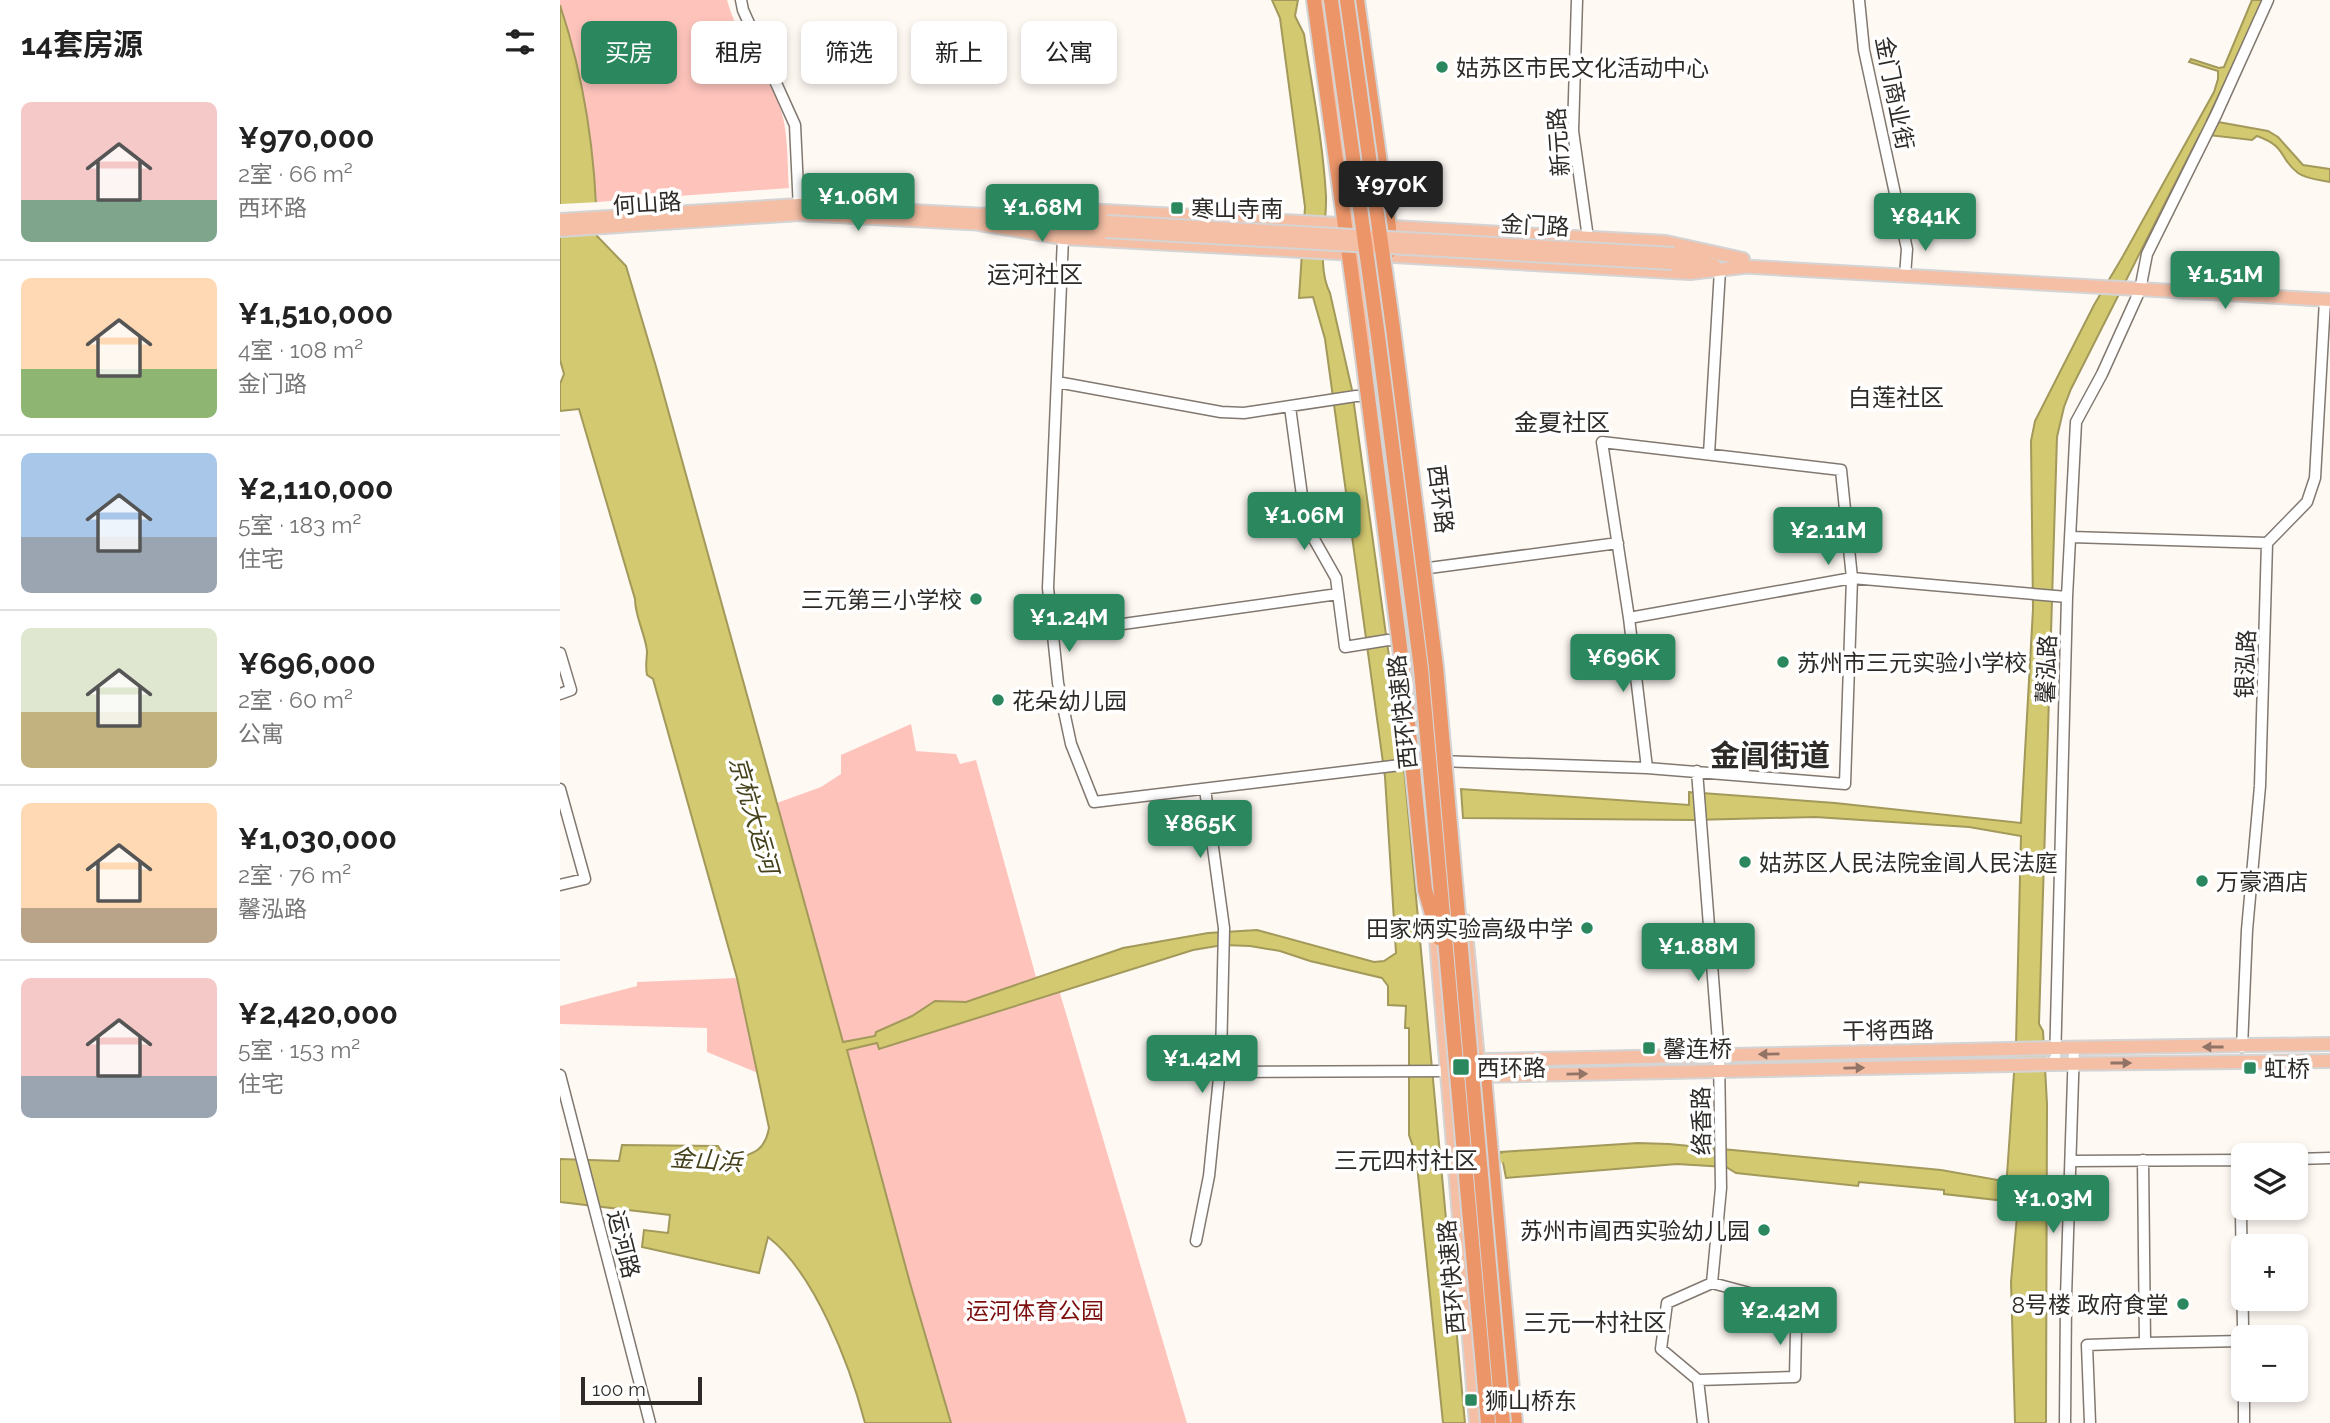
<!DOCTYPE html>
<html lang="zh">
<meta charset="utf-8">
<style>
:root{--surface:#fff;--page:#f6f6f6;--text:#222;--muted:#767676;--line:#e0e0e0;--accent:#2b875e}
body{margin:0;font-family:Raleway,"Noto Sans SC",sans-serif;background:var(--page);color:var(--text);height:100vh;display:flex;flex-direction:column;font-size:26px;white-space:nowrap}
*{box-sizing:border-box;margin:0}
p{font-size:23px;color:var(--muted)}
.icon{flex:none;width:38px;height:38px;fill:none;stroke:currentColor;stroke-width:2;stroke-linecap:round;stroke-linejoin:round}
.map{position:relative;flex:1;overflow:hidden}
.panel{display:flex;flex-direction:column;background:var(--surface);width:560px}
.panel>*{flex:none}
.banner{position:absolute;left:21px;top:21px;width:665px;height:63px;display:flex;gap:14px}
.fabs{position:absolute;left:1671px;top:1143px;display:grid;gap:14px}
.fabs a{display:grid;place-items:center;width:77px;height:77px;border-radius:10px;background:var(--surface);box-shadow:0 4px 10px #0003;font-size:35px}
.scale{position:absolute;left:21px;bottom:18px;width:121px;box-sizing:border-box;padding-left:7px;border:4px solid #2e2a27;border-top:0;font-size:19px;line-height:24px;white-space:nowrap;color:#2e2a27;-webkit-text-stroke:5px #fff;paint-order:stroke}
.price{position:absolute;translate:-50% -60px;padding:0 16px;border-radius:7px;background:var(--accent);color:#fff;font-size:23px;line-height:46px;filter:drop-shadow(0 2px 4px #0008)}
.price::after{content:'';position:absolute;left:50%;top:42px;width:21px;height:16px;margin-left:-10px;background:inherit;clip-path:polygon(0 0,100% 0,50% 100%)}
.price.current{background:#222;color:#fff}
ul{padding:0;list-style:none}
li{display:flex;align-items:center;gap:21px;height:175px;padding:0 21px}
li+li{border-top:2px solid var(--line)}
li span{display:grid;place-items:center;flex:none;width:196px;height:140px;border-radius:10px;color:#555}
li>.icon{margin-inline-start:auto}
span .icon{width:84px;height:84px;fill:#fffc;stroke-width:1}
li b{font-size:30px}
h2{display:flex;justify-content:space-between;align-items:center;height:84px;padding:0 21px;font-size:30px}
.chip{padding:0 24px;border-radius:10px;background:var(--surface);box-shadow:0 4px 10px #0003;font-size:24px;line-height:63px}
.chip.current{background:var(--accent);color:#fff}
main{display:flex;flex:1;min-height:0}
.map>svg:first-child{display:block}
.green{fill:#fec4bc}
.water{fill:#d3c970;stroke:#a2995a;stroke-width:2}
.pier{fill:#fff9f4}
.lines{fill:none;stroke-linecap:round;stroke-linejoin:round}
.canal{stroke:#d3c970;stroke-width:9}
.minor-casing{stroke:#817870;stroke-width:13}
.major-casing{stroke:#d5d4d4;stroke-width:16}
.highway-casing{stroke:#d5d4d4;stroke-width:18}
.minor{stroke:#fff;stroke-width:10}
.major{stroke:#f4bfa5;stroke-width:12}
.highway{stroke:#ec9569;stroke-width:14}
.major-bridge-casing{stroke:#d5d4d4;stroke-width:16;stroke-linecap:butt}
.highway-bridge-casing{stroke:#d5d4d4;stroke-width:18;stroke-linecap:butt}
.major-bridge{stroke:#f4bfa5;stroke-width:12}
.highway-bridge{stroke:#ec9569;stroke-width:14}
.oneway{fill:#917466}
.poi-dot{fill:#2b875e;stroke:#fff;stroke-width:2.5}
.labels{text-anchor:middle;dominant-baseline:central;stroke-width:7;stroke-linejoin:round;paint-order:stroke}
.poi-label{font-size:23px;fill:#2e2a27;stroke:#fff;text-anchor:start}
.street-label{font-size:23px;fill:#2e2a27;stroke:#fff}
.park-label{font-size:23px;fill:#7c0f0e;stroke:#fff}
.neighbourhood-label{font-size:24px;fill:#2e2a27;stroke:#fff}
.water-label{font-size:24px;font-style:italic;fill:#46421c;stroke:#fff}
.district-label{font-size:30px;font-weight:bold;fill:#2e2a27;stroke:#fff}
</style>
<main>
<section class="panel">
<h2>14套房源<svg class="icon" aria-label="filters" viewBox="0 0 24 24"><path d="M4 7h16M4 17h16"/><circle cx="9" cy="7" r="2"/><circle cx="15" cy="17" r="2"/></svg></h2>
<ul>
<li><span style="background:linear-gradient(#f6c9c9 70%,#7fa58c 0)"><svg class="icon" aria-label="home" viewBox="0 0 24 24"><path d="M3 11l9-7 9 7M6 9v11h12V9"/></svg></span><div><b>¥970,000</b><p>2室 · 66 m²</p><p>西环路</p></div></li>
<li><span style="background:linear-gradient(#ffd9b3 65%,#8fb573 0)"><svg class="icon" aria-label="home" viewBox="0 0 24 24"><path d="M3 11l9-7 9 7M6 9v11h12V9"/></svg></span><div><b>¥1,510,000</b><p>4室 · 108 m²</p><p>金门路</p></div></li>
<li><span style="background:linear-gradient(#a9c7e8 60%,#9aa5b1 0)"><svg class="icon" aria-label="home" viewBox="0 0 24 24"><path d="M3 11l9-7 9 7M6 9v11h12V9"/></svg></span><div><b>¥2,110,000</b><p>5室 · 183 m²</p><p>住宅</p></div></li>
<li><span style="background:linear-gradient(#dfe7d0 60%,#c2b280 0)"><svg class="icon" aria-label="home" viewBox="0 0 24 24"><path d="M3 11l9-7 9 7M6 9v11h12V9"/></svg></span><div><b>¥696,000</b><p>2室 · 60 m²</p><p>公寓</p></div></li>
<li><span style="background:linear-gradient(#ffd9b3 75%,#b9a48a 0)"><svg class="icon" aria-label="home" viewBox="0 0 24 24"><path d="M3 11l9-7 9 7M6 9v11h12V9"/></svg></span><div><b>¥1,030,000</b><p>2室 · 76 m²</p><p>馨泓路</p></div></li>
<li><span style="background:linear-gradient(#f6c9c9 70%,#9aa5b1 0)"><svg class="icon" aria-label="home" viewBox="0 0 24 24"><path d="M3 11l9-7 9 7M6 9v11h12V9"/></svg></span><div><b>¥2,420,000</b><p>5室 · 153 m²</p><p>住宅</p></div></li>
</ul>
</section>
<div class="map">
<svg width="1770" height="1423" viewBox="0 0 1770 1423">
<rect width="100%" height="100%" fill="#fff9f4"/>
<!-- green -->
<path class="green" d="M0 0H167C177 37 203 67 218 102 229 128 227 160 229 188L37 202 29 125 0 122Z
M351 724 356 751 396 754 400 764 416 760 476 977 494 973 627 1423H391L350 1283 217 803 261 787 281 774V755Z
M177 978 198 1073 147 1052V1028L0 1024V1006L77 986V982Z"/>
<!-- water -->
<path class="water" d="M712 0H738L735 16 744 34C752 87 763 142 766 196 767 227 756 265 770 293L792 390 843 757 905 1423H883L856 1155 849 1135V1028H845L846 1006 828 1005V986L822 978 750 961 720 951 690 946 663 945 633 950 319 1049 317 1043 287 1050 350 1283 391 1423H305C290 1366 255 1273 208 1237L199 1273 82 1247 84 1230 108 1233 110 1215 0 1202V1159L59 1161 62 1145 158 1146 167 1161C189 1154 204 1155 209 1128L177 978 93 679 87 675C85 666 87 659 87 651 85 633 75 617 75 599L19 409 0 411V384L4 374 0 360V5C25 80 36 157 37 236L66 266 97 370 283 1042 315 1036 316 1032 352 1016 375 1001 406 1002 563 948 648 933 697 930 814 962 824 961 836 953 825 777 765 339 753 297 739 298 745 207 720 18Z
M1692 0H1703L1699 11 1647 120 1708 131 1718 137 1743 165 1770 169V182C1760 180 1746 179 1738 173 1718 158 1728 147 1697 136L1692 140 1640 134 1511 389 1504 407 1497 437 1479 1024 1483 1031 1487 1104 1486 1423H1455L1451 1282 1457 1216 1454 1202 1384 1194V1190L1299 1182 1298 1186 1176 1173 1166 1167 1117 1164 946 1178 941 1152 1078 1143 1109 1144 1381 1170 1443 1181 1447 1175 1456 1044 1461 836 1409 827 1255 817 1133 820 903 818 901 789 1129 805V792L1275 803 1461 823 1473 609 1471 441 1475 421 1534 305 1563 256 1654 92 1658 79V71L1629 62 1631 59 1659 68 1664 67Z"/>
<!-- pier -->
<path class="pier" d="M40 202 41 233 0 236V204Z"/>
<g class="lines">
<!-- canal -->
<path class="canal" d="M939 1159 943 1158"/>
<!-- minor casing -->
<g class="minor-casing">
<path id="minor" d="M181 0 183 10 235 125 239 210
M1017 0 1013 131 1028 238
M1299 0 1304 50 1347 249 1345 276
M503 238 488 588 498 683 511 744 534 802 857 763
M497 382 661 412 684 413 796 396H814
M730 407 746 525 776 578 785 647 828 640 845 641
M1149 454 1160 270
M1511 537 1707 543
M869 568 1058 543
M1069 618 1292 578 1507 597
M491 634 778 594
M0 653 11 690 0 694
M879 761 1087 768 1285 784 1292 578 1281 470 1042 442 1069 618 1087 768
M1137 771 1159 1055 1161 1188 1152 1283 1107 1303 1101 1349 1138 1380 1143 1423
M0 789 25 879 0 885
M1682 1047 1687 930 1700 786 1707 543 1747 502 1755 478 1765 300
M1495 1064 1507 597 1516 422 1542 374 1580 290 1587 254 1656 115 1708 0
M659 1072 889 1071
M0 1075 90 1423
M1736 1159 1770 1158
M1583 1160 1585 1343 1683 1341
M1684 1160H1680L1684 1382
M1511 1161 1680 1160
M636 1241 649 1176 661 1058 664 928 645 789
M1138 1380 1235 1377 1236 1331 1212 1299 1152 1283
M1684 1390V1423
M1505 1423 1506 1297 1514 1047
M1530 1423 1527 1345 1585 1343"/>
</g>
<!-- major casing -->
<g class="major-casing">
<path id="major" d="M762 0 851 669 869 861
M420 215 489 208 1106 242 1183 259
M465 217 547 222
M0 220 239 205 426 215
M419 224 503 238 795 254
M468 227 546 231
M0 230 239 214 426 224
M1114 254 1145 256
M817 255 1130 273 1183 267
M1112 263 1154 265
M1176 266 1770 300
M905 921 919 1070
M875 928 916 1423
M1491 1048 1770 1044
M888 1061 1449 1049
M914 1076 1493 1064 1770 1061
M906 1087 912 1161 924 1172"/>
</g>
<!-- highway casing -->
<g class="highway-casing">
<path id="highway" d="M754 0 802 350
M797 0 829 227V251
M918 1060 924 1076 955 1423"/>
</g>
<!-- minor -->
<use href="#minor" class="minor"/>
<!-- major -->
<use href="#major" class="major"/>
<!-- highway -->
<use href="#highway" class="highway"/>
<!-- major-bridge casing -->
<g class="major-bridge-casing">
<path id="major-bridge" d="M547 222 1114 254
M546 231 1112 263
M1449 1049 1491 1048"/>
</g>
<!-- highway-bridge casing -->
<g class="highway-bridge-casing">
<path id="highway-bridge" d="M771 0 818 336 861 669 928 1423
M787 0 833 328 876 667 943 1423
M802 350 842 663 865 890 879 938"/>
</g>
<!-- major-bridge -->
<use href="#major-bridge" class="major-bridge"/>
<!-- highway-bridge -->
<use href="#highway-bridge" class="highway-bridge"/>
</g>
<!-- one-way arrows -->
<defs><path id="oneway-solid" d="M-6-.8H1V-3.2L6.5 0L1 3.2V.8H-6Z" transform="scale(1.75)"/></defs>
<g class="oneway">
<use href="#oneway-solid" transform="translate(1653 1047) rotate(180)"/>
<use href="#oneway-solid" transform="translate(1209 1054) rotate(179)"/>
<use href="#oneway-solid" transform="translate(1561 1063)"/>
<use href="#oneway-solid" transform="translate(1294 1068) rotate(-1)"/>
<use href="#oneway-solid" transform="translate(1017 1074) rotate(-1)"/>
</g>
<!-- markers -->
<g class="poi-dot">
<circle cx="882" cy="67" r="7"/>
<rect x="610" y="201" width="14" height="14" rx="3.5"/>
<circle cx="416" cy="599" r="7"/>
<circle cx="1223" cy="662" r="7"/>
<circle cx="438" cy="700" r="7"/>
<circle cx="1185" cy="862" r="7"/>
<circle cx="1642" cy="881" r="7"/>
<circle cx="1027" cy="928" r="7"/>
<rect x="1082" y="1041" width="14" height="14" rx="3.5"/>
<rect x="892" y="1058" width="18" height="18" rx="3.5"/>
<rect x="1683" y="1061" width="14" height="14" rx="3.5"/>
<circle cx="1204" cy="1230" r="7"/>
<circle cx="1623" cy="1304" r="7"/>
<rect x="904" y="1393" width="14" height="14" rx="3.5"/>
</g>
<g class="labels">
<!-- poi labels -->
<g class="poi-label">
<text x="896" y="67">姑苏区市民文化活动中心</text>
<text x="631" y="208">寒山寺南</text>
<text x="402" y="599" text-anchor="end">三元第三小学校</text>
<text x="1237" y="662">苏州市三元实验小学校</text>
<text x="452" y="700">花朵幼儿园</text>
<text x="1199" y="862">姑苏区人民法院金阊人民法庭</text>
<text x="1656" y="881">万豪酒店</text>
<text x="1013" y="928" text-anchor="end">田家炳实验高级中学</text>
<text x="1103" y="1048">馨连桥</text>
<text x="917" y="1067">西环路</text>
<text x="1704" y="1068">虹桥</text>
<text x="1190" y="1230" text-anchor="end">苏州市阊西实验幼儿园</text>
<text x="1609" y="1304" text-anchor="end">8号楼 政府食堂</text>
<text x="925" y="1400">狮山桥东</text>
</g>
<!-- street labels -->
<g class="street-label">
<text transform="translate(1335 93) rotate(79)">金门商业街</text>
<text transform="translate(998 142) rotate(-94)">新元路</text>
<text transform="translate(87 203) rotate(-4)">何山路</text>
<text transform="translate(975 225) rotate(3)">金门路</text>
<text transform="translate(881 499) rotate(83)">西环路</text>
<text transform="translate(1685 664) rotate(-88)">银泓路</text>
<text transform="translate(1486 669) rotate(-88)">馨泓路</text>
<text transform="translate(842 712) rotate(-96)">西环快速路</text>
<text transform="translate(1328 1030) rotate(-1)">干将西路</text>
<text transform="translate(1141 1121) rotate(-91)">络香路</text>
<text transform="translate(64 1244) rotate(76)">运河路</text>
<text transform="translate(891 1277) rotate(-95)">西环快速路</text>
</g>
<!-- park labels -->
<g class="park-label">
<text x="475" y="1310">运河体育公园</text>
</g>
<!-- neighbourhood labels -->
<g class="neighbourhood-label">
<text x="475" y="274">运河社区</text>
<text x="1336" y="397">白莲社区</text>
<text x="1002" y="422">金夏社区</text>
<text x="846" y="1160">三元四村社区</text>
<text x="1035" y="1322">三元一村社区</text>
</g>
<!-- water labels -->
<g class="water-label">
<text transform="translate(194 815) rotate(74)">京杭大运河</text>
<text transform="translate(146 1160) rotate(4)">金山浜</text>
</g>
<!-- district labels -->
<g class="district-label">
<text x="1210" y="755">金阊街道</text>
</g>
</g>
</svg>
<div class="fabs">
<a><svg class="icon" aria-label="layers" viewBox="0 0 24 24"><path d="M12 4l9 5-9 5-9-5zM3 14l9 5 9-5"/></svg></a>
<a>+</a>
<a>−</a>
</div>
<div class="scale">100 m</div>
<b class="price current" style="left:831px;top:221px">¥970K</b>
<b class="price" style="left:298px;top:233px">¥1.06M</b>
<b class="price" style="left:482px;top:244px">¥1.68M</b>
<b class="price" style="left:1365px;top:253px">¥841K</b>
<b class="price" style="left:1665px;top:311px">¥1.51M</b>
<b class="price" style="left:744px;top:552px">¥1.06M</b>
<b class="price" style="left:1268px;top:567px">¥2.11M</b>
<b class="price" style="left:509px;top:654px">¥1.24M</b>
<b class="price" style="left:1063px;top:694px">¥696K</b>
<b class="price" style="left:640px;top:860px">¥865K</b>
<b class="price" style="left:1138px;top:983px">¥1.88M</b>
<b class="price" style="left:642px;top:1095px">¥1.42M</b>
<b class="price" style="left:1493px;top:1235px">¥1.03M</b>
<b class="price" style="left:1220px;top:1347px">¥2.42M</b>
<div class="banner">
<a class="chip current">买房</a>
<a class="chip">租房</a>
<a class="chip">筛选</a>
<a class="chip">新上</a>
<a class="chip">公寓</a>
</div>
</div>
</main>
